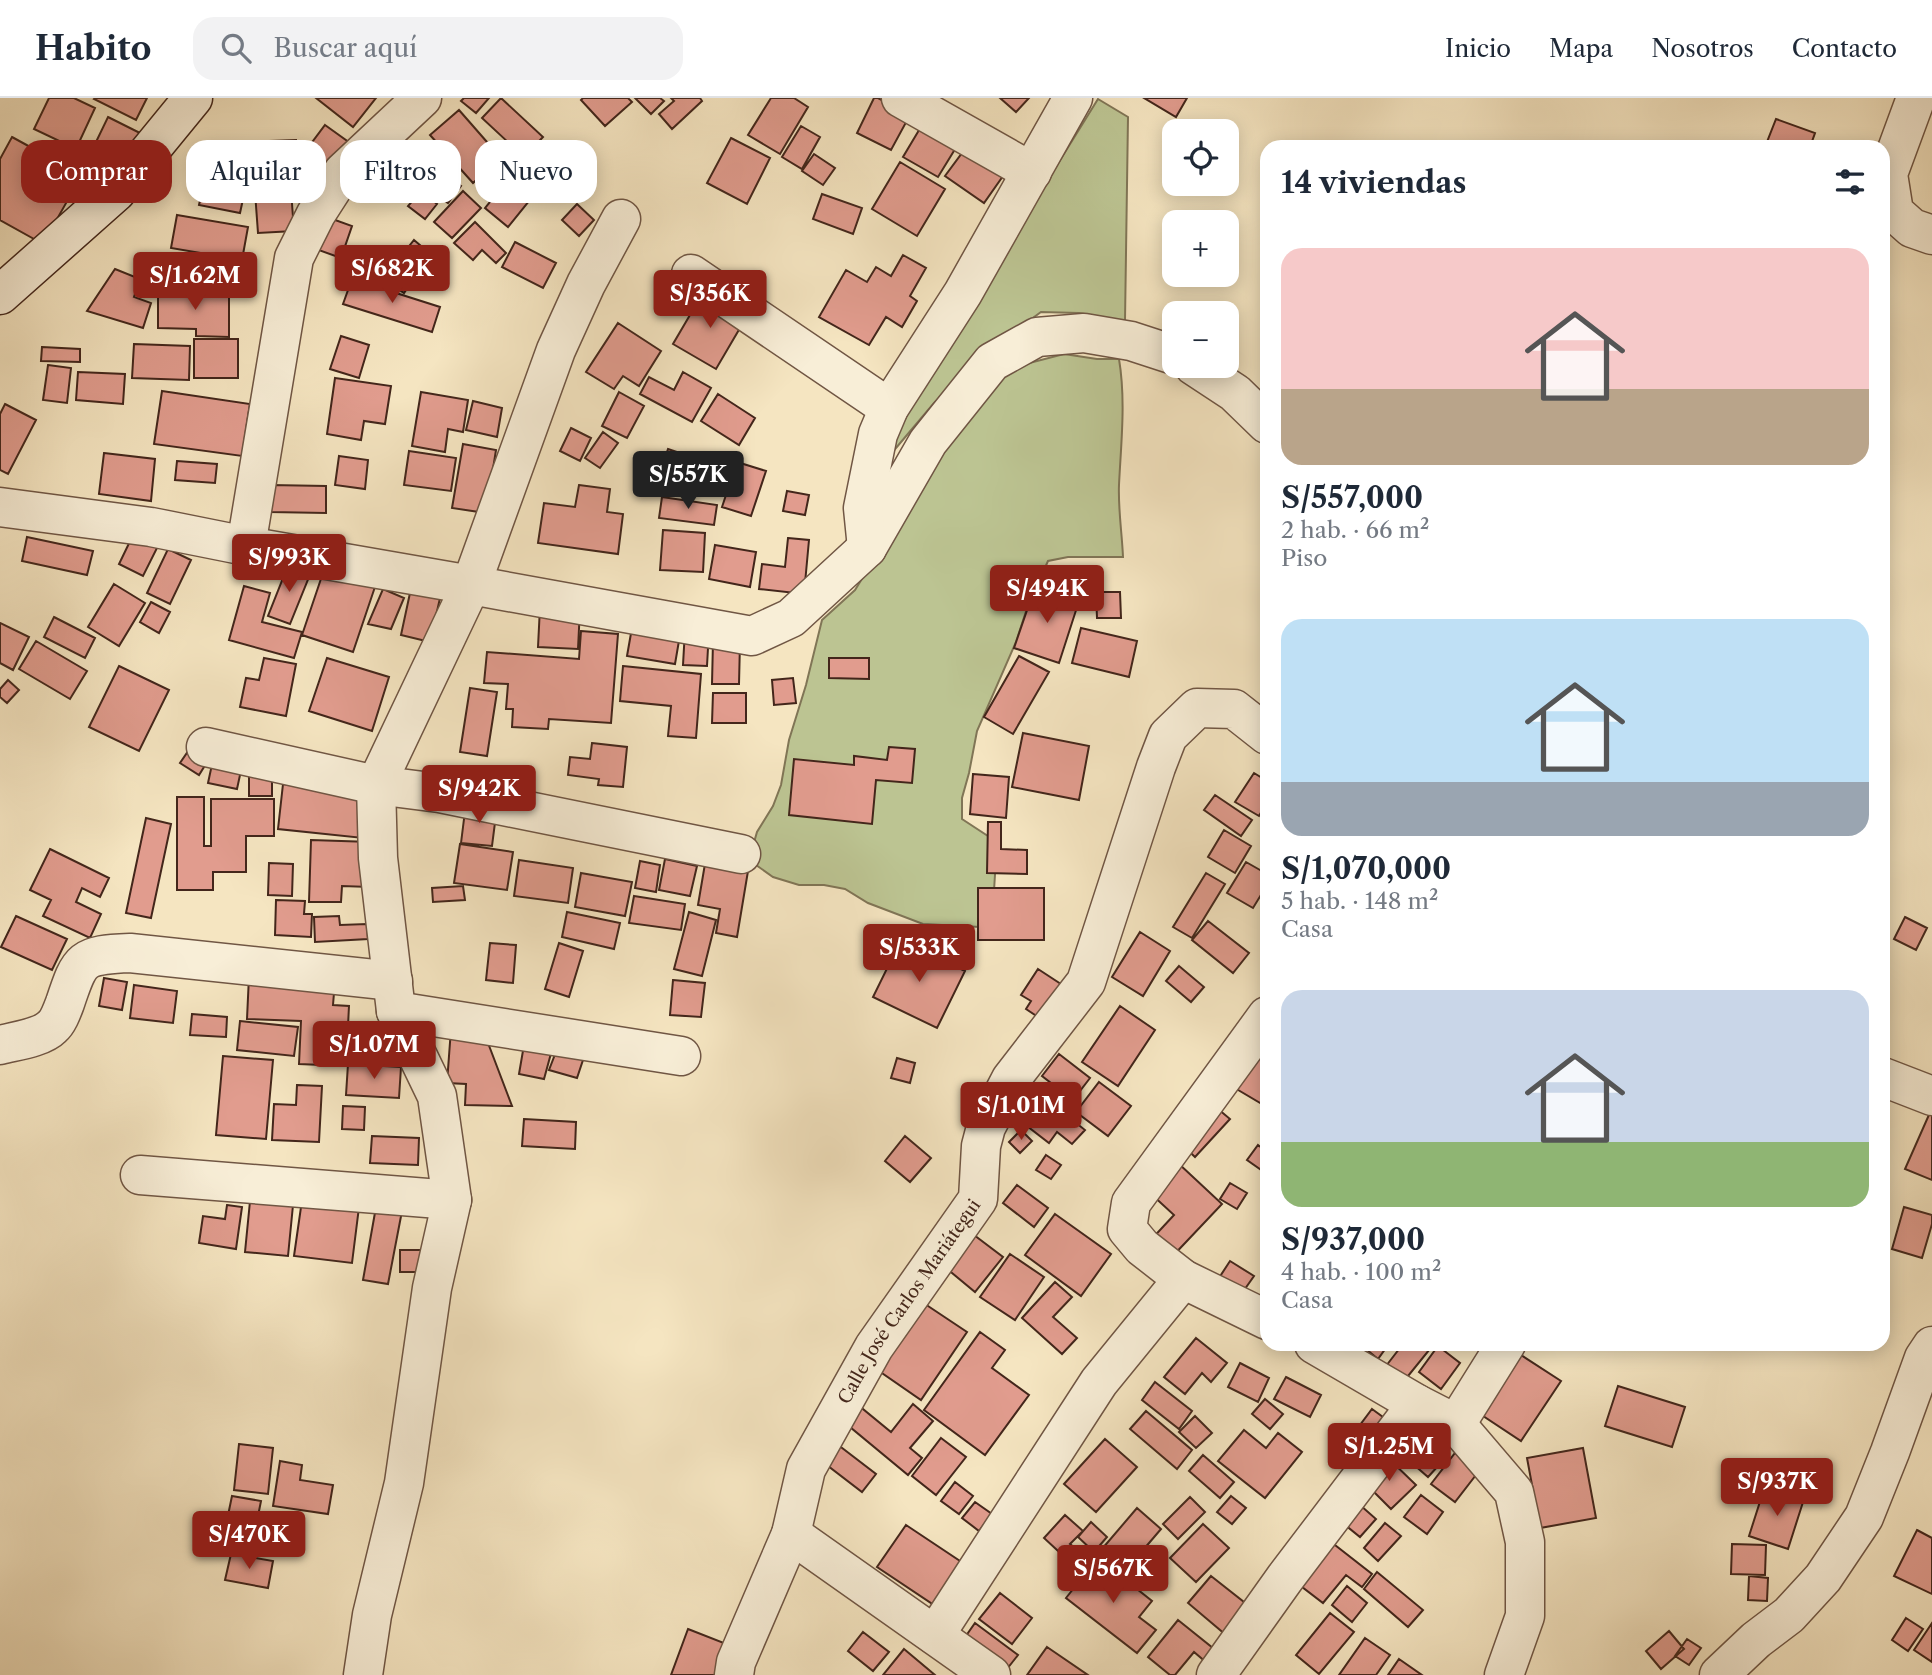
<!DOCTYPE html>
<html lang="es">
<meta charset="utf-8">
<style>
:root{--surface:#fff;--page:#f2f2f3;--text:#1f2937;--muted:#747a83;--line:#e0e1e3;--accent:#8f2418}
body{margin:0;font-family:"Libre Caslon Text",serif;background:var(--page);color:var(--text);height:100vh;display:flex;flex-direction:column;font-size:26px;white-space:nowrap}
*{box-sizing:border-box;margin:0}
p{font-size:23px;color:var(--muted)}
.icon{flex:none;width:38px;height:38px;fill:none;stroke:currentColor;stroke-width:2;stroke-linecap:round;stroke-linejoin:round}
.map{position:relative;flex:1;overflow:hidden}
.details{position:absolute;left:1260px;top:42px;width:630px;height:1211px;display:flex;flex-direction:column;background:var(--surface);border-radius:21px;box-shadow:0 4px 18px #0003}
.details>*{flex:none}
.banner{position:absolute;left:21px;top:42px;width:665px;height:63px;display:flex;gap:14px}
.tools{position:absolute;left:1162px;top:21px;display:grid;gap:14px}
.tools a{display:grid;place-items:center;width:77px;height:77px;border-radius:14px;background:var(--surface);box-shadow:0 4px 18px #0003;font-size:35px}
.price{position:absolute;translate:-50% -60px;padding:0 16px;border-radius:7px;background:var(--accent);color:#fff;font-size:23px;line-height:46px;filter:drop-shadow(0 2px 4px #0008)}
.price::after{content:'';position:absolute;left:50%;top:42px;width:21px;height:16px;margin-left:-10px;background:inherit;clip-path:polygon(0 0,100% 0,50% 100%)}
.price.selected{background:#222;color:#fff}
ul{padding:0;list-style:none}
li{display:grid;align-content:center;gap:14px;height:371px;padding:0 21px}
li span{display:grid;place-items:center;height:217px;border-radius:21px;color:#555}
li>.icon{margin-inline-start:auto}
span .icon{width:126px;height:126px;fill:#fffc;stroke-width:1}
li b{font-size:30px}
h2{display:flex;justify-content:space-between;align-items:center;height:84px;padding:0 21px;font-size:30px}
.pill{padding:0 24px;border-radius:21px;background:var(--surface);box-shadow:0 4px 18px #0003;font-size:24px;line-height:63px}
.pill.selected{background:var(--accent);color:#fff}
header{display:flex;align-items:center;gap:42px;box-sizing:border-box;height:98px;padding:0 35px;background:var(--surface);border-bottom:2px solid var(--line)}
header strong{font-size:33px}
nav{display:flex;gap:38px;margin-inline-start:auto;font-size:24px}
.search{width:490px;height:63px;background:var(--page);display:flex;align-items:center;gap:18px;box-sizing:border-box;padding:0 24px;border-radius:21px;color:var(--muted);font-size:26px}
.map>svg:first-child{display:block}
.green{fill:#bcc492;stroke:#807556;stroke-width:2}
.building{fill:#e19c8e;stroke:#43261b;stroke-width:2}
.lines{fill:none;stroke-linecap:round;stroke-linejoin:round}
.street-casing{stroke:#705644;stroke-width:41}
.secondary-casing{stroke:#43261b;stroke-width:41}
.street{stroke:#f8eed7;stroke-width:38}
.secondary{stroke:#f8eed7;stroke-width:38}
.labels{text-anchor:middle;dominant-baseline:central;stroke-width:5;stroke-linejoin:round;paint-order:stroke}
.street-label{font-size:18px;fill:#43261b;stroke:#f8eed7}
</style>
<header>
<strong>Habito</strong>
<div class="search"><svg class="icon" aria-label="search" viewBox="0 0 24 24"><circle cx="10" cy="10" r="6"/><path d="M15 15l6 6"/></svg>Buscar aquí</div>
<nav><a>Inicio</a><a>Mapa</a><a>Nosotros</a><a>Contacto</a></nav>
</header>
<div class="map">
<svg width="1932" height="1577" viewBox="0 0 1932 1577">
<rect width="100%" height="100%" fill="#f5e5c1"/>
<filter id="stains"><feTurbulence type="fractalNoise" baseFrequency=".00286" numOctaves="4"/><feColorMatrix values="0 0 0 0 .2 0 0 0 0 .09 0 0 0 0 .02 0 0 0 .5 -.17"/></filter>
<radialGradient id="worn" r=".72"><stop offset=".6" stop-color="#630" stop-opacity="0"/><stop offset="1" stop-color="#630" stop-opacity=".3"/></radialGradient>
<!-- green -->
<path class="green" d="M1098 1 1128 19 1125 223 1079 215 1041 214 1008 238 975 266 934 305 874 376 891 330 1000 159Z
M1064 256 1097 261H1119C1126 303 1121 345 1119 387 1118 411 1122 435 1123 459H1068L1048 463 1027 510 1016 544 977 633 969 675 962 700V721L997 744 993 809 980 829 923 826 868 805 845 791 824 787H799L773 779 749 762 757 734 773 708 781 687 789 642 806 587 822 522 855 492 887 440 908 398 992 289 1014 269Z"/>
<!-- building -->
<path class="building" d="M49 0H74L95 10 76 51 34 31Z
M95 0H147L136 22 94 1Z
M316 0H376L353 29Z
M464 0H489L476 15 461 3Z
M501 0 543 39 524 59 482 20Z
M583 0H628L632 4 605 28 581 2Z
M635 0H660L664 3 651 16Z
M671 0H700L702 3 672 31 659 16 674 3Z
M771 0H794L808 9 780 56 748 37Z
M874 0H878L910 17 891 52 857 35Z
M1000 0H1029L1016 14Z
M1144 0H1187L1176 19Z
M459 12 501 60 473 85 430 37Z
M108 19 140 35 126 62 95 46Z
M1776 21 1815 35 1810 49H1765Z
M925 22 960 43 938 79 903 59Z
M325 27 350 45 326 77 301 59Z
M801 28 820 39 802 71 782 59Z
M12 39 65 68 58 82 74 91 43 146 0 122V61Z
M731 40 770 60 747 106 707 85Z
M296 42 298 85 272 86 270 43Z
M409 49 461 88 448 105 419 84 406 102 382 84Z
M965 51 1003 78 984 105 945 78Z
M814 56 835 70 823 87 802 73Z
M900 64 945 91 917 138 872 111Z
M207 70 248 78 240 115 199 107Z
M514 74 538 92 508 129 485 110Z
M291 92 294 133 258 135 255 94Z
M421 93 437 106 425 121 408 108Z
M463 93 481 110 452 140 434 124Z
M822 96 862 110 853 136 813 121Z
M577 106 594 122 579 138 562 122Z
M177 117 248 129 242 162 171 150Z
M324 118 352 128 341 160 313 150Z
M475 124 506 155 496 165 482 152 473 162 454 145Z
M414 142 435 160 426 169 406 152Z
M515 144 556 165 543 190 502 169Z
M399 153 422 168 404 195 381 179Z
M903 157 926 170 910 198 917 203 902 229 886 219 869 247 819 219 846 172 867 184 876 169 891 178Z
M115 171 140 181 134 199 151 205 143 230 87 213Z
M352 181 440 209 432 234 343 206Z
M158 192 229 193V239L196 238V231L158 230Z
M704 193 747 218 716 271 673 246Z
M618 225 661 253 639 288 623 278 614 291 586 274Z
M341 238 369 247 359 280 330 271Z
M194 241H238V280H194Z
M134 246 190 248 189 282 132 280Z
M42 249 80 251V264L41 263Z
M48 267 71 270 67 305 43 302Z
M78 274 125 276 123 306 76 302Z
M683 274 711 290 692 324 640 296 649 279 674 292Z
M335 280 391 288 385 326 364 323 361 342 327 336Z
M162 293 250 306 242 358 154 346Z
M421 294 468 302 463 334 448 331 445 354 412 348Z
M619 294 644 308 627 340 602 328Z
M718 296 755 320 739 347 701 323Z
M473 303 502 310 497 339 466 332Z
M5 306 36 322 8 376 0 372V316Z
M571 330 591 340 580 363 560 353Z
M603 334 618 345 600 370 585 360Z
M463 346 496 352 486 415 452 410Z
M668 351 692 359 679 395 656 387Z
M409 353 456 360 451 393 404 387Z
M104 355 155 361 151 403 99 396Z
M339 358 368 362 365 391 335 387Z
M177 363 217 366 215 385 175 382Z
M737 364 766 373 751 418 722 409Z
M270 387 326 388V415L270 414Z
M579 387 610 391 607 414 623 416 618 456 538 445 544 405 575 409Z
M787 393 809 397 805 417 783 413Z
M662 399 717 407 714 427 659 420Z
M663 432 705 435 703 474 660 472Z
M135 433 159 446 143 478 119 466Z
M27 439 93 453 87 477 22 463Z
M788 440 809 442 804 496 759 491 762 466 785 469Z
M715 447 756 454 750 489 709 481Z
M168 451 191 462 170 506 147 495Z
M327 463 378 480 353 554 302 537Z
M289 465 311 474 290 526 268 518Z
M413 481 443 487 430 544 401 537Z
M114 486 145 505 119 548 88 529Z
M244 488 270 495 262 524 302 534 294 560 229 542Z
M1035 489 1079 503 1059 565 1014 550Z
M383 491 404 500 391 531 368 526Z
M1096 494H1120L1121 520H1097Z
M151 504 170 514 159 535 140 524Z
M540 509 580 510 578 551 538 549Z
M54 519 95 540 85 560 44 539Z
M633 524 681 531 675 566 627 558Z
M0 525 29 539 13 572 0 565Z
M1081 530 1137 543 1129 579 1072 565Z
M685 532H709L707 568 683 567Z
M581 533 618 536 611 625 549 621 548 631 512 629 513 611H506L508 586 484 585 487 554 579 561Z
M36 543 87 573 70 601 19 571Z
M713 543 740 544 739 586H712Z
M1019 558 1049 574 1013 636 984 619Z
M264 560 296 566 286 618 240 609 246 580 259 582Z
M327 560 389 579 372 633 309 613Z
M829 560H869V581L829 580Z
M119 568 169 592 139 653 89 629Z
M623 568 701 576 696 640 668 638 671 608 620 603Z
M793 580 796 605 774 607 772 582Z
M8 582 19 592 7 605 0 599V591Z
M470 590 497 594 487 658 460 654Z
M713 595H746V625H712Z
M1023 635 1089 648 1079 702 1012 689Z
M592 645 627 649 623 689 598 687 599 681 568 677 570 659 590 661Z
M191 649 209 661 199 677 180 665Z
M889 649 915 651 912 685 876 682 872 726 789 717 794 661 854 667V658L887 662Z
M214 657 243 663 237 691 208 685Z
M272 664V698H249V665Z
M1254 675 1267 683V704L1259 718 1235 704Z
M973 676 1009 679 1006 720 970 716Z
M283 686 367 695 363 740 278 731Z
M1215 697 1252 722 1241 738 1204 712Z
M177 699H204V748H211V701H274V738H246V774H213V792H177Z
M466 705 497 709 492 748 461 745Z
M146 720 171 726 151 820 126 815Z
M988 724H1001V751L1027 752V776L987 775Z
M1224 732 1251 748 1235 775 1208 759Z
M311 742 371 744 370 789 342 788 341 804H309Z
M460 746 513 754 507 792 454 785Z
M50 751 109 780 100 799 82 790 76 804 101 816 90 840 43 818 51 802 30 792Z
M707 754 748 773 737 839 716 835 720 811 698 807Z
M665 761 697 768 690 798 659 792Z
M519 762 573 770 568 805 514 798Z
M640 763 660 767 656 794 635 790Z
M1246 764 1267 776V787L1253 810 1227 795Z
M269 765 293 766 292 798 268 797Z
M581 775 632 784 625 818 575 809Z
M1206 775 1225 786 1192 840 1173 829Z
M463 788 465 802 433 804 432 790Z
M978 790H1044V842H978Z
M634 798 685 806 681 832 629 825Z
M276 802 305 803 304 816H312L311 839 275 837Z
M567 814 620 825 614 851 562 839Z
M689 814 716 822 702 878 674 871Z
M16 818 67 841 52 872 1 849Z
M339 818 340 827 367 826 368 841 315 844 314 819Z
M1905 819 1927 830 1916 852 1894 841Z
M1208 823 1249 855 1233 875 1192 842Z
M1140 834 1170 853 1143 898 1112 879Z
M901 842 965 873 937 930 873 899Z
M490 845 516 847 513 885 486 882Z
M559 845 583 853 569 899 545 891Z
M1179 868 1204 889 1191 904 1166 883Z
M1038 871 1070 892 1047 925 1026 911 1031 903 1021 897Z
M249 878 335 883 333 907 349 908 346 968 299 966 301 923 247 921Z
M104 880 127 884 122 912 99 908Z
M673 882 705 885 701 919 670 917Z
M134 887 177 893 173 925 130 920Z
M1120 908 1155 932 1118 988 1082 964Z
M192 916 227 919 226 939 190 937Z
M240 923 298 929 294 958 237 952Z
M451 931 488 945 512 1008 465 1007 466 986 447 985Z
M525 941 553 948 544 981 519 976Z
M559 946 586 953 577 980 549 972Z
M1248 952 1267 962V1009L1228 986Z
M1059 956 1090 980 1073 1002 1042 978Z
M223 958 273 962 266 1041 216 1037Z
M897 960 915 965 910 985 891 980Z
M348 966 401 969 399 1000 346 997Z
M1099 984 1131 1008 1108 1038 1076 1014Z
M297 987 322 988 319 1044 272 1042 274 1006 296 1007Z
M1031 989 1085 1032 1072 1046 1057 1034 1049 1045 1027 1028 1031 1023 1014 1010Z
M1211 1005 1230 1021 1195 1059 1177 1042Z
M343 1008 365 1009 364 1032 342 1031Z
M1932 1010V1082L1905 1071Z
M524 1021 576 1024 575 1051 522 1048Z
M1021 1032 1032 1043 1020 1055 1009 1044Z
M372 1038 419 1040 418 1067 370 1065Z
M905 1038 931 1060 910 1084 885 1063Z
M1258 1047 1267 1054V1076L1247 1062Z
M1046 1057 1061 1067 1051 1081 1036 1072Z
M1178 1065 1222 1106 1168 1163 1148 1145 1174 1117 1150 1095Z
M1230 1085 1247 1095 1237 1111 1220 1101Z
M1017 1087 1048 1110 1034 1129 1003 1105Z
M251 1093 294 1097 288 1158 245 1154Z
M302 1102 359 1109 352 1165 294 1158Z
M227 1107 242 1109 236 1151 199 1145 203 1118 225 1121Z
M376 1109 402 1113 388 1186 363 1182Z
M1904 1109 1932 1117V1126L1922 1160 1892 1151Z
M1055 1116 1111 1156 1081 1198 1025 1157Z
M974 1137 1003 1159 975 1194 946 1170Z
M400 1152H425V1174H400Z
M1010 1156 1044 1179 1015 1222 980 1199Z
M1230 1163 1254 1178 1240 1198 1217 1183Z
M1055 1184 1072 1199 1053 1219 1077 1240 1062 1256 1022 1220Z
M925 1206 967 1234 921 1302 879 1273Z
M980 1234 1005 1252 992 1270 1029 1297 985 1357 924 1312Z
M1196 1240 1227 1265 1211 1284 1202 1275 1185 1296 1164 1279Z
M1360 1246H1387L1388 1247 1378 1261Z
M1403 1246H1434L1404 1283 1386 1268Z
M1438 1248 1460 1265 1441 1291 1419 1274Z
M1507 1248 1561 1283 1521 1343 1468 1308Z
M1240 1265 1269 1280 1258 1304 1228 1289Z
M1286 1279 1321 1297 1310 1319 1274 1301Z
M1155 1284 1192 1313 1179 1331 1142 1302Z
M1618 1288 1685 1309 1672 1349 1605 1328Z
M1265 1301 1283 1316 1270 1331 1252 1316Z
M913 1306 933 1323 910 1350 922 1360 908 1377 844 1324 858 1307 891 1334Z
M1372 1311 1387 1322 1368 1346 1354 1335Z
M1146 1313 1192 1352 1177 1371 1130 1331Z
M1195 1318 1212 1335 1196 1350 1179 1334Z
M1244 1332 1266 1350 1278 1335 1302 1354 1265 1400 1218 1363Z
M1427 1335 1449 1356 1428 1379 1405 1359Z
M941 1340 966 1359 936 1397 912 1378Z
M1105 1341 1137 1369 1096 1414 1064 1386Z
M833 1343 876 1376 862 1394 819 1361Z
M239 1346 273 1350 268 1396 234 1392Z
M1583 1350 1596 1420 1540 1430 1527 1360Z
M1455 1355 1479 1373 1455 1404 1431 1386Z
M1203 1357 1234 1384 1220 1400 1189 1373Z
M1386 1358 1416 1387 1391 1411 1362 1382Z
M280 1363 302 1367 300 1382 333 1387 328 1416 273 1408Z
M955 1384 973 1398 959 1416 941 1403Z
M1765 1388 1804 1401 1788 1451 1749 1438Z
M1421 1397 1443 1414 1427 1436 1404 1419Z
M232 1398 261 1403 255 1433 226 1427Z
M1231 1398 1246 1410 1232 1426 1217 1414Z
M1190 1399 1205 1414 1178 1441 1163 1426Z
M975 1404 992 1416 979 1433 962 1420Z
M1360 1407 1376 1421 1360 1439 1344 1426Z
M1137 1410 1161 1431 1126 1472 1102 1451Z
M1065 1417 1083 1433 1070 1446 1080 1454 1070 1464 1044 1440Z
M1091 1424 1107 1439 1094 1454 1078 1439Z
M1385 1425 1401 1438 1378 1463 1364 1450Z
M1203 1426 1229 1450 1196 1484 1170 1460Z
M906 1427 963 1465 934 1507 877 1469Z
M218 1430 255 1437 251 1457 214 1450Z
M1917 1432 1932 1440V1496L1894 1478Z
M1326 1440 1372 1476 1362 1489 1346 1477 1323 1505 1293 1482Z
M1732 1446 1766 1447 1765 1477 1731 1476Z
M231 1456 273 1463 268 1490 225 1482Z
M1149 1456 1163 1470 1142 1490 1128 1476Z
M1098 1460 1152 1503 1139 1519 1156 1532 1137 1555 1066 1500Z
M1377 1474 1423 1512 1408 1529 1364 1491Z
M1211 1478 1249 1508 1226 1537 1188 1505Z
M1749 1478 1768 1480 1767 1503 1748 1502Z
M1347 1488 1367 1505 1352 1524 1332 1507Z
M1000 1495 1032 1520 1012 1546 979 1521Z
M1330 1515 1354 1534 1319 1576 1296 1557Z
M1906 1520 1923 1531 1908 1553 1892 1542Z
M1178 1522 1224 1559 1214 1571 1194 1554 1175 1577H1170L1148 1559Z
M975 1525 1018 1557 1003 1576 961 1545Z
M1932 1525V1564L1914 1552Z
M688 1531 729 1547 718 1577H671Z
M1669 1533 1684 1551 1661 1571 1646 1553Z
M863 1534 889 1554 873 1573 848 1553Z
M1365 1540 1390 1557 1376 1577H1339Z
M1687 1541 1701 1550 1689 1567 1675 1558Z
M1047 1549 1088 1577H1027Z
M904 1551 935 1577H883Z
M1399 1561 1422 1577H1388Z"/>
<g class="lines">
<!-- street casing -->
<g class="street-casing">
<g id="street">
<path d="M901 0 1032 74"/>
<path d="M1916 0 1888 76 1894 114 1912 130 1932 137"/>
<path d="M691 176 889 310"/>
<path d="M1194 268 1235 295 1267 326"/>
<path d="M0 409 151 429 246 448 471 487 752 538 791 520 867 450 928 344 992 264 1037 239 1084 235 1131 243 1174 257"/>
<path d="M246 448 294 160 316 116 343 74 422 0"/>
<path d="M867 450 863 410 878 336 889 310 963 195 1073 0"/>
<path d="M206 649 376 687 439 695 741 756"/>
<path d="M396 913 681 958"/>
<path d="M1267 918 1131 1105 1127 1131 1142 1149 1183 1181 1267 1222"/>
<path d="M0 947C15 943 41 940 52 929 58 924 62 913 65 905 80 860 81 857 130 855L393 883"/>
<path d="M1883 979 1932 998"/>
<path d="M140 1077 452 1102"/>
<path d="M1314 1246 1417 1306 1456 1326 1514 1394 1525 1444V1518L1504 1577"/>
<path d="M1456 1326 1506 1246"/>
<path d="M791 1436 991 1577"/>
<path d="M935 1537 1099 1284 1183 1181"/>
<path d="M363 1577 372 1517 404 1385 432 1190 452 1102 437 998 396 913 378 760 376 687 471 487 556 252 586 186 621 121"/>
<path id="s1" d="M734 1577 736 1564 791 1436 806 1371 874 1249 978 1101 981 1048 986 1029 1011 981 1086 884 1156 669 1168 638 1197 610 1234 611 1267 637"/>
<path d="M1216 1577 1285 1480 1417 1306"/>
<path d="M1719 1577 1756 1542 1789 1517 1823 1480 1864 1419 1890 1354 1924 1260 1932 1248"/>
</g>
</g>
<!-- secondary casing -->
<g class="secondary-casing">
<path id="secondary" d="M0 197 116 94 193 0"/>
</g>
<!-- street -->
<use href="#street" class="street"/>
<!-- secondary -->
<use href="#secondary" class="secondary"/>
</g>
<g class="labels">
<!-- street labels -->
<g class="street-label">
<text stroke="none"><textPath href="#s1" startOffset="416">Calle José Carlos Mariátegui</textPath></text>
</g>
</g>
<rect width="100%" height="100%" filter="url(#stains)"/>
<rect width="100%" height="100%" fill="url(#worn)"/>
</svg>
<div class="tools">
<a><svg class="icon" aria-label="locate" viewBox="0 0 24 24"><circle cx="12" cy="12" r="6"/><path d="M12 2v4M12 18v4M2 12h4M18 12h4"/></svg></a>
<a>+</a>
<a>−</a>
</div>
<b class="price" style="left:392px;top:207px">S/682K</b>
<b class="price" style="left:195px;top:214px">S/1.62M</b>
<b class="price" style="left:710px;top:232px">S/356K</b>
<b class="price selected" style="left:688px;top:413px">S/557K</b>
<b class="price" style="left:289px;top:496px">S/993K</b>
<b class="price" style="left:1047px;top:527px">S/494K</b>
<b class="price" style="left:479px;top:727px">S/942K</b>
<b class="price" style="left:919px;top:886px">S/533K</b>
<b class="price" style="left:374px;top:983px">S/1.07M</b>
<b class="price" style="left:1021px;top:1044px">S/1.01M</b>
<b class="price" style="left:1389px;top:1385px">S/1.25M</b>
<b class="price" style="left:1777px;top:1420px">S/937K</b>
<b class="price" style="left:249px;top:1473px">S/470K</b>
<b class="price" style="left:1113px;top:1507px">S/567K</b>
<div class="banner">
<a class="pill selected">Comprar</a>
<a class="pill">Alquilar</a>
<a class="pill">Filtros</a>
<a class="pill">Nuevo</a>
</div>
<section class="details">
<h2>14 viviendas<svg class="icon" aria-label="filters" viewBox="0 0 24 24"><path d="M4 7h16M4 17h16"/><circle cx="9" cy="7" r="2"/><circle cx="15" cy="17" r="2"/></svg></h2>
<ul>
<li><span style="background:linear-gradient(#f6c9c9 65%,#b9a48a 0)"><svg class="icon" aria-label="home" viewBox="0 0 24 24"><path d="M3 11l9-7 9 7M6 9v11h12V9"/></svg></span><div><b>S/557,000</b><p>2 hab. · 66 m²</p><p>Piso</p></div></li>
<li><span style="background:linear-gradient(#bfe0f5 75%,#9aa5b1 0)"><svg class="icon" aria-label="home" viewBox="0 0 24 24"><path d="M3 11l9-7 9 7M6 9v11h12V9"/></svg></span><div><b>S/1,070,000</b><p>5 hab. · 148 m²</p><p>Casa</p></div></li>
<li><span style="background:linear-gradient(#c9d6e8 70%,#8fb573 0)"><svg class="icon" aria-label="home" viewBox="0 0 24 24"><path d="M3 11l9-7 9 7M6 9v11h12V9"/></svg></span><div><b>S/937,000</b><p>4 hab. · 100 m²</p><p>Casa</p></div></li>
</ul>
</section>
</div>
